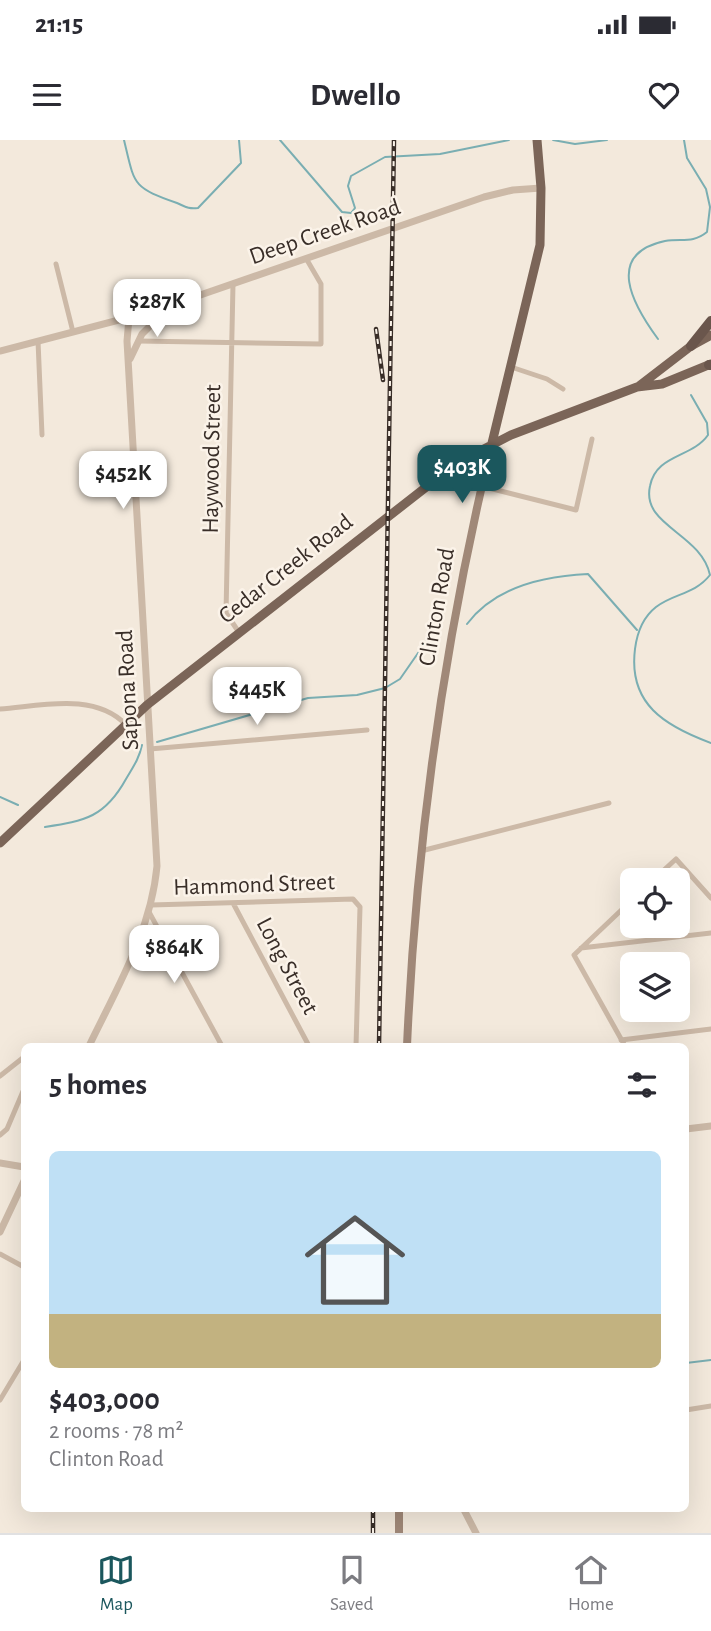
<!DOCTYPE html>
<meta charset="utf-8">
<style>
:root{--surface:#fff;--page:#f2f2f3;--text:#2b2b33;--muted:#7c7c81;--line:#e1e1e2;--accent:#1b575d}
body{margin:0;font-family:"Alegreya Sans",sans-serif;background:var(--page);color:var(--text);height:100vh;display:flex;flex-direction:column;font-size:26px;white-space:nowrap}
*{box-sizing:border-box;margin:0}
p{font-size:23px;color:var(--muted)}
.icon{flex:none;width:38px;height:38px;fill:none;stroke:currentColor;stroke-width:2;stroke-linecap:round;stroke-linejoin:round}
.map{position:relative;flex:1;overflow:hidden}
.details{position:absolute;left:21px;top:903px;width:668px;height:469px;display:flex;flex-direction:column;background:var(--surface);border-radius:10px;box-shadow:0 7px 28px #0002}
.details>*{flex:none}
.tools{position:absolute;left:620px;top:728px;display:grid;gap:14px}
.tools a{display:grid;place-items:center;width:70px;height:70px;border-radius:10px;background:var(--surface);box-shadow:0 7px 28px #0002;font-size:35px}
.price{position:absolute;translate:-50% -60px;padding:0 16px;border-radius:14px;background:#fff;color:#222;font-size:23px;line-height:46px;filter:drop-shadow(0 2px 4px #0008)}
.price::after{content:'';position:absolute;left:50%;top:42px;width:21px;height:16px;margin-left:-10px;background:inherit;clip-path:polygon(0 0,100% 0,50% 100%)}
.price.on{background:var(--accent);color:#fff}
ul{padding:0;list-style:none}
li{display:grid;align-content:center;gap:14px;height:371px;padding:0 28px}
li+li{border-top:2px solid var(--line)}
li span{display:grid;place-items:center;height:217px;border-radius:10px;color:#555}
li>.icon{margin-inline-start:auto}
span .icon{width:126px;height:126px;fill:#fffc;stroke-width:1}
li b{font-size:30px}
h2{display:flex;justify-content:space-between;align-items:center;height:84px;padding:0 28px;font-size:30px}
.status{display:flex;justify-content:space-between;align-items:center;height:49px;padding:0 35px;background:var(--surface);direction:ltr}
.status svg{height:19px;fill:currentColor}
header{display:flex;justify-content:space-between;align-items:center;height:91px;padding:0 28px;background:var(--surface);font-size:32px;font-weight:600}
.menu{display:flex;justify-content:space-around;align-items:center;height:98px;border-top:2px solid var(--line);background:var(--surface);font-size:19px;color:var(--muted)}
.menu a{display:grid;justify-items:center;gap:4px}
.menu .on{color:var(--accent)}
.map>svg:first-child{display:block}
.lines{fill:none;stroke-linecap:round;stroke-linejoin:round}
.stream{stroke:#7aaeb2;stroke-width:2}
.minor{stroke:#ccb9a7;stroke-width:5}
.tertiary{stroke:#ccb9a7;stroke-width:7}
.secondary{stroke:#a08878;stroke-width:8}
.primary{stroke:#7b6558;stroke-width:9}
.trunk{stroke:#6a564c;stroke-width:10}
.rail-casing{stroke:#392e28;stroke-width:4.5}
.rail{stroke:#fbf3e9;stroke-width:2;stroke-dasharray:5;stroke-linecap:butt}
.labels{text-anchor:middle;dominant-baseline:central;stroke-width:5;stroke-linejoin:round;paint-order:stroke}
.street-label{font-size:24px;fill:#392e28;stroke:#fbf3e9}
</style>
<div class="status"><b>21:15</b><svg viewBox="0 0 49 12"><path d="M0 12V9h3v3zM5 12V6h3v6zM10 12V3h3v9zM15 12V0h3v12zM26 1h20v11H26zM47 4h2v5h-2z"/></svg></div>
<header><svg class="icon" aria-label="menu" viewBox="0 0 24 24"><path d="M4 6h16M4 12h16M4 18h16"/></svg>Dwello<svg class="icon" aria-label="heart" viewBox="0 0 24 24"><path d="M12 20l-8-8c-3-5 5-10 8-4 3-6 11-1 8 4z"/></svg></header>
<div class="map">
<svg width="711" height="1393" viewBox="0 0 711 1393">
<rect width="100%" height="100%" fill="#f3e9dc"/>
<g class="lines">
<!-- stream -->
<path class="stream" d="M124 0C135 46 132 47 177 63 186 67 188 69 198 68L241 23 239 0
M280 0 342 72 351 73 355 68 348 46 351 36 385 17 440 14 509 0
M553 0 575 4 607 0
M658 199C633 165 604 114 665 101 682 98 692 104 707 92L710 67 706 49 687 18 684 0
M691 255 707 283 708 295C692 318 656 314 650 346 641 386 701 393 710 435 694 455 674 453 656 467 642 478 637 493 635 509 628 564 665 586 711 603
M467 484C495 447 543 436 588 434L637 490
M157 602 308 558 357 555 385 548 400 539 441 480
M0 657 18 665
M45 687C85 681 105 677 126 639 133 627 139 619 142 605
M686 1223 711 1220"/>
<!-- minor -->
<path class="minor" d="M56 124 73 192
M233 144 226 473 238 491
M38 201 42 295
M139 201 321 204V144L307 120
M511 227 547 239 563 249
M481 346 576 370 592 299
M0 569C41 566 95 552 126 585
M150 609 367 590
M421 711 609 663
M653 740 676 719 711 758
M233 763 309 906
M151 765 353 759 360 767 356 906
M149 772 222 906
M581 808 711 793
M621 900 711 889
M625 906 574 815 632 760
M0 936 24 917
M0 995 7 989 24 949
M0 1114 24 1127
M0 1260 24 1220
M686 1270 711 1266"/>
<!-- tertiary -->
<path class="tertiary" d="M0 211 157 170 484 57 513 50 541 48
M130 219 142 194 166 170
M89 906C117 848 151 791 157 726L127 201 129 178
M686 989 711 986
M0 1023 24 1027
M0 1092 24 1041
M463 1368 476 1393"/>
<!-- secondary -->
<path class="secondary" d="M407 906C416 703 444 501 492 303
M399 1393V1368"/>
<!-- primary -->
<path class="primary" d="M639 246 691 206 711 195
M492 303 540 105 541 48 537 0
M452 327C468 327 475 332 481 346
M0 703 147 565 457 323 511 295 637 247 662 244 711 224"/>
<!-- trunk -->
<path class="trunk" d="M691 206 711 181
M709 225H711"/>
<!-- rail casing -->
<g class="rail-casing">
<path id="rail" d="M376 189 383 240
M379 906 394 0
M373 1393V1368"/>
</g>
<!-- rail -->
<use href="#rail" class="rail"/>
</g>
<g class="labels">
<!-- street labels -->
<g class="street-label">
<text transform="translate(325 92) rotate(-19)">Deep Creek Road</text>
<text transform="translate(212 319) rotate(-89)">Haywood Street</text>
<text transform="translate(286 429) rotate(-38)">Cedar Creek Road</text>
<text transform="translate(437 467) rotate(-80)">Clinton Road</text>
<text transform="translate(128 550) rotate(-93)">Sapona Road</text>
<text transform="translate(254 745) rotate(-2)">Hammond Street</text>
<text transform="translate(287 826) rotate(62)">Long Street</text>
</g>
</g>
</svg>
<div class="tools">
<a><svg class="icon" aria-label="locate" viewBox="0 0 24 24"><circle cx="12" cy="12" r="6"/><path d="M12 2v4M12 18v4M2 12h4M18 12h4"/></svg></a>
<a><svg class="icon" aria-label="layers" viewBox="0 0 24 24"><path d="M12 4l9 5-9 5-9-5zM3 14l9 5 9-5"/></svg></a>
</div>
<b class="price" style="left:157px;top:199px">$287K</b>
<b class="price on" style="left:462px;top:365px">$403K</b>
<b class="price" style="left:123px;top:371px">$452K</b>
<b class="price" style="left:257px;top:587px">$445K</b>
<b class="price" style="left:174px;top:845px">$864K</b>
<section class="details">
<h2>5 homes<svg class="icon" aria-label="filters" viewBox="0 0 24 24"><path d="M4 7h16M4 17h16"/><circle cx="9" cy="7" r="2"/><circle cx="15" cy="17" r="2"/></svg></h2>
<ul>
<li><span style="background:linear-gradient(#bfe0f5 75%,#c2b280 0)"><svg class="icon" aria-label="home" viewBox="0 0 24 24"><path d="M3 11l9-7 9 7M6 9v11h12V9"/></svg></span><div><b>$403,000</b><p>2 rooms · 78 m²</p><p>Clinton Road</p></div></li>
</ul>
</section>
</div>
<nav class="menu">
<a class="on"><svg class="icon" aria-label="map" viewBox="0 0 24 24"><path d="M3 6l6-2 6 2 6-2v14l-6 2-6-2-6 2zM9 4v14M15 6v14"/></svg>Map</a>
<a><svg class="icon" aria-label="saved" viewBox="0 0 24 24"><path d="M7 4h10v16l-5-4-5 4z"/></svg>Saved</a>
<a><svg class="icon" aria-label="home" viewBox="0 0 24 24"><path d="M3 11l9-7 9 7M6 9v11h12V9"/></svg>Home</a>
</nav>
